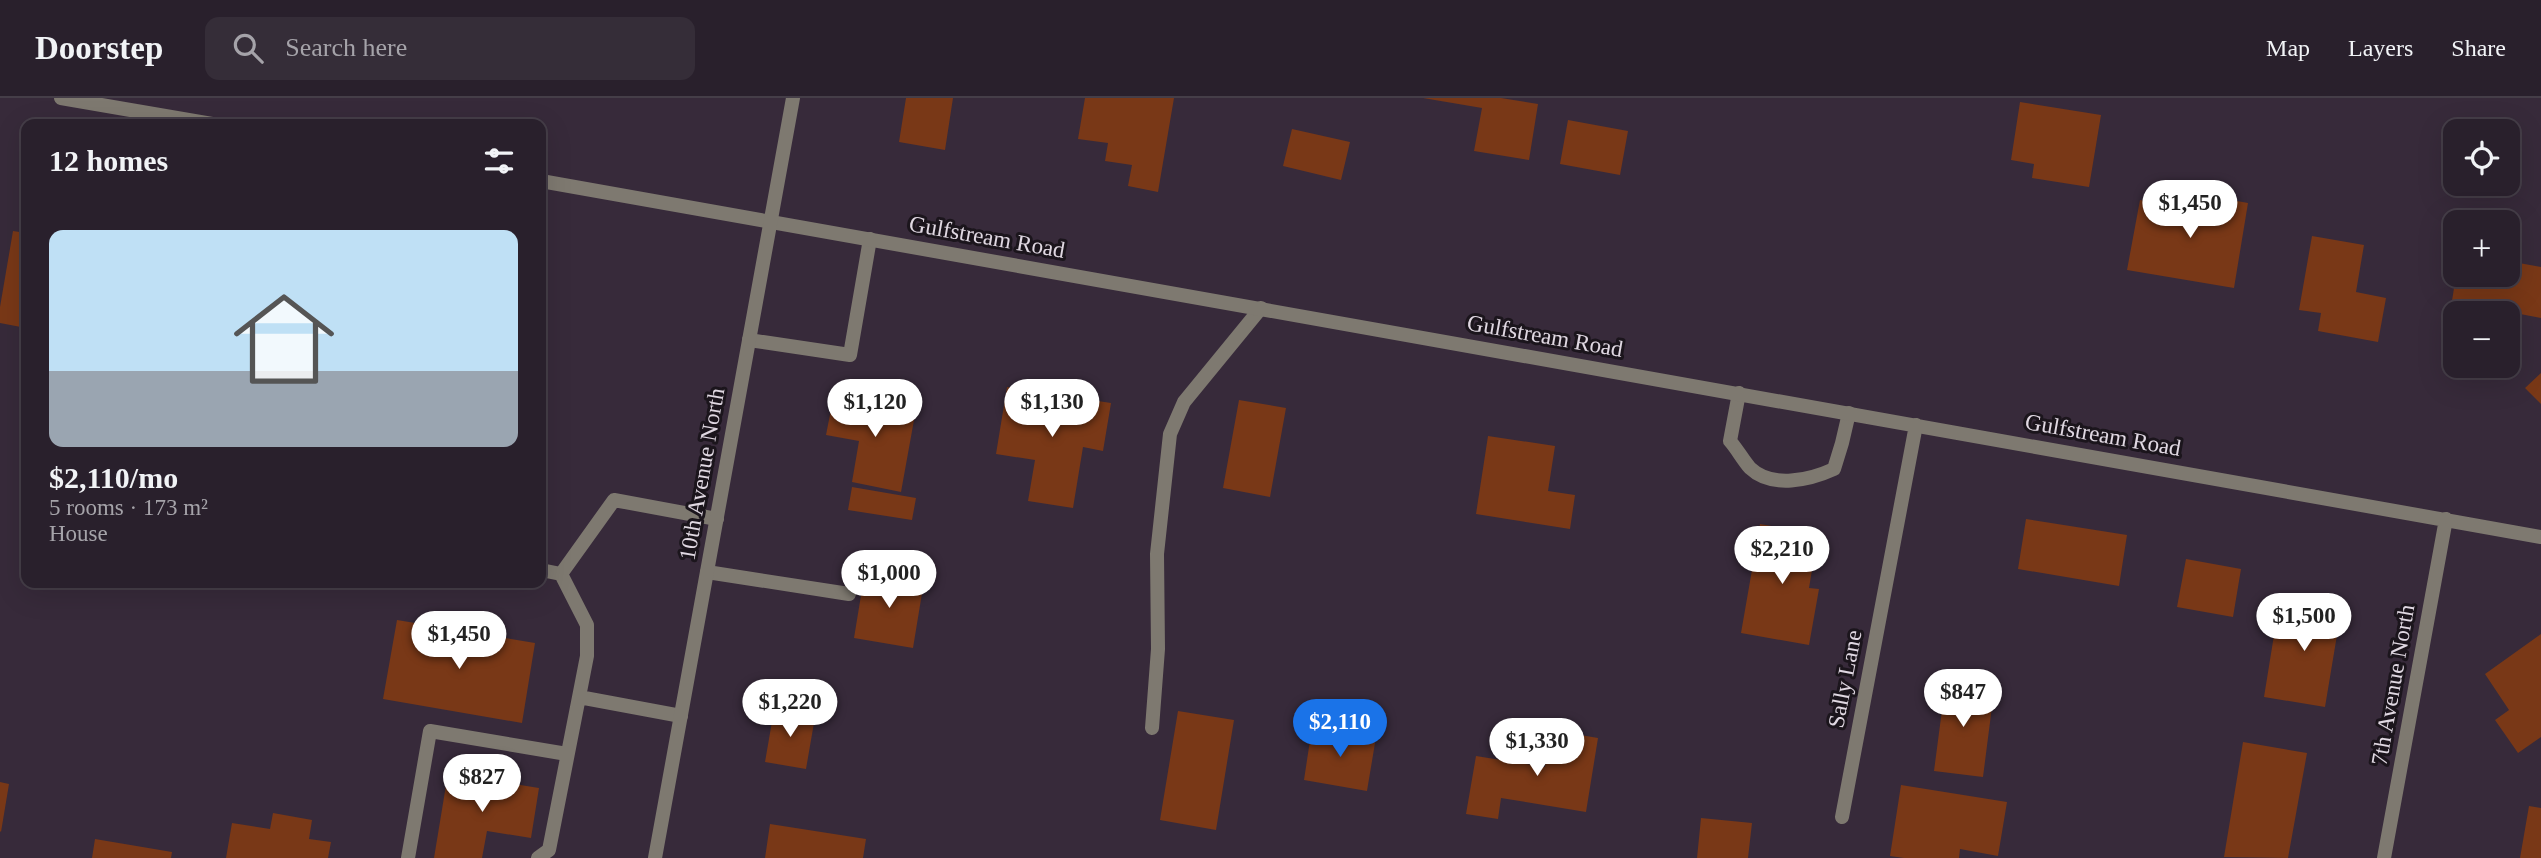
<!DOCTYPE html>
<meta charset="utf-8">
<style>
:root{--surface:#29202c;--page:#352d38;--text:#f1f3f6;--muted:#a5a3a9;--line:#453e48;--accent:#1a73e8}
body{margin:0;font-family:"Times New Roman",serif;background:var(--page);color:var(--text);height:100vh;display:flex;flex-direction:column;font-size:26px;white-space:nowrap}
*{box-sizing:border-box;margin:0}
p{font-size:23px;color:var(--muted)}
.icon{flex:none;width:38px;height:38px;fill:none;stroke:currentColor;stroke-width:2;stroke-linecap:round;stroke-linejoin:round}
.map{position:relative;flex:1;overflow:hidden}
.drawer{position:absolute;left:21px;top:21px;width:525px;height:469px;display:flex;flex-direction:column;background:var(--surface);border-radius:14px;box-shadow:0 7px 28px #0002,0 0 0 2px var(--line)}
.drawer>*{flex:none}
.tools{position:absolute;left:2443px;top:21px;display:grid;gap:14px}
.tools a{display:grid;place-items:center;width:77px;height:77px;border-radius:14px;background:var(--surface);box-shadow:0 7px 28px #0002,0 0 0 2px var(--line);font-size:35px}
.price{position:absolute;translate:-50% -60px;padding:0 16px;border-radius:24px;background:#fff;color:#222;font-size:23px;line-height:46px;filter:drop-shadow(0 2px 4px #0008)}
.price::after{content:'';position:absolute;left:50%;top:42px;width:21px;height:16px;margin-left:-10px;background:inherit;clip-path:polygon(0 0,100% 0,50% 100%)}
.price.current{background:var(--accent);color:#fff}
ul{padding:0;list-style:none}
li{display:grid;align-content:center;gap:14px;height:371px;padding:0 28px}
li span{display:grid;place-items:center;height:217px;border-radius:14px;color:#555}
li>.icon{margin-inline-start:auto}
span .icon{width:126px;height:126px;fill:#fffc;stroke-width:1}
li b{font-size:30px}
h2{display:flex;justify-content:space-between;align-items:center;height:84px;padding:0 28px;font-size:30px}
header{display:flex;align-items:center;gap:42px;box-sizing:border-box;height:98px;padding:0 35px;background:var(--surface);border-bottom:2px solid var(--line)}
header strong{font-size:33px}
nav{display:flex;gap:38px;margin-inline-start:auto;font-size:24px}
.search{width:490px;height:63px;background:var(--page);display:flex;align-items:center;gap:18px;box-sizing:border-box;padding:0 24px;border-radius:14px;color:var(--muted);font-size:26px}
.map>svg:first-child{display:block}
.building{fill:#793817}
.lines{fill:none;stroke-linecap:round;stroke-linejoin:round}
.service{stroke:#7e7970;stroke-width:14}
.minor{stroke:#7e7970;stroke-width:14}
.tertiary{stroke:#7e7970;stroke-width:14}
.labels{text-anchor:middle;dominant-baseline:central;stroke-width:6;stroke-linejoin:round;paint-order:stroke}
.street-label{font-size:23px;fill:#e0d8e2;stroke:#1b151c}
</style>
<header>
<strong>Doorstep</strong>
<div class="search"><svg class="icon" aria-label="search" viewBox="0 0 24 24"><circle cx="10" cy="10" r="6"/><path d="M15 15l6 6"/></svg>Search here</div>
<nav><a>Map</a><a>Layers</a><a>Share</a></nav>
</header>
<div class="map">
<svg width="2541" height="760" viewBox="0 0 2541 760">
<rect width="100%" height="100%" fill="#372a3a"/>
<!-- building -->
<path class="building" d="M906 0H953L945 52 899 44Z
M1085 0H1174L1158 94 1128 88 1132 67 1105 63 1108 45 1078 41Z
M1423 0H1501L1538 6 1529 62 1474 53 1482 10Z
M2020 4 2101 17 2089 89 2032 80 2034 66 2011 62Z
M1568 22 1628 33 1620 77 1560 66Z
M1292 31 1350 44 1341 82 1283 68Z
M2193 95 2248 105 2234 190 2127 172 2140 102 2190 111Z
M13 133 26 135V230L0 225V209Z
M2312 138 2364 147 2356 194 2386 200 2378 244 2318 233 2321 215 2299 212Z
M2508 163 2541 169V220L2452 203 2456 177H2508Z
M2541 275V306L2525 290Z
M1007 289 1111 305 1103 353 1083 349 1073 410 1028 403 1035 362 996 356Z
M834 296 916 311 901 394 852 384 859 343 826 337Z
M1239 302 1286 310 1270 399 1223 390Z
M1488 338 1555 348 1548 393 1575 397 1570 431 1476 416Z
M852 389 916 400 912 422 848 412Z
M2026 421 2127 437 2119 488 2018 471Z
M1760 426 1818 436 1809 490 1819 491 1809 547 1741 535Z
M2186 461 2241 471 2233 519 2177 509Z
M865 473 924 483 913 550 854 540Z
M2291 499 2342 507 2325 609 2264 599 2275 531 2286 532Z
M397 522 535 545 522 625 383 601Z
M2541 536V639L2518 655 2495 622 2509 612 2485 576Z
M1936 585 1994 593 1983 679 1934 673 1942 612 1933 611Z
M774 612 815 619 806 671 765 664Z
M1178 613 1234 622 1216 732 1160 722Z
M1312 629 1376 639 1367 693 1304 682Z
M1551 632 1598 640 1586 714 1501 700 1498 721 1466 716 1476 658 1545 669Z
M2243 644 2307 655 2288 760 2224 759Z
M448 675 539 690 531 740 487 733 482 760H434Z
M0 684 9 686 1 734 0 733Z
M1901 687 2007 704 1998 758 1960 751 1959 760H1904L1890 758Z
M2529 708 2541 710V760H2520Z
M273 715 312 722 309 741 331 744 328 760H226L232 725 270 731Z
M1701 720 1752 725 1748 760H1697Z
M770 726 866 741 863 760H765Z
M95 741 172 754 171 760H92Z"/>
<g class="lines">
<!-- service -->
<path class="service" d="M749 242 850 257 870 141
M1739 295 1730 343C1737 351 1743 362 1750 370 1772 391 1810 382 1834 371L1842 345 1849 315
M541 472 561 476 587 527V558L579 599
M707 474 849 496
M561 476 614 402 717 421
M1152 630 1158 551 1157 456 1170 336 1184 304 1261 210
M408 760 430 633 567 656
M538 760 549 752 579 599 681 618"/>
<!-- minor -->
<path class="minor" d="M61 0 212 26
M541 83 2541 439
M1842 719 1916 327
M2384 760 2446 421"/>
<!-- tertiary -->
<path class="tertiary" d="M655 760 793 0"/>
</g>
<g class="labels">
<!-- street labels -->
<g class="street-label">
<text transform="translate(987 139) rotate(10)">Gulfstream Road</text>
<text transform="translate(1545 238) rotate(10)">Gulfstream Road</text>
<text transform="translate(2103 337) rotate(10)">Gulfstream Road</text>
<text transform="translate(702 376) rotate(-80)">10th Avenue North</text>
<text transform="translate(1845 581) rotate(-79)">Sally Lane</text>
<text transform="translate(2393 587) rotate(-80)">7th Avenue North</text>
</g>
</g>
</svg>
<div class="tools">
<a><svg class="icon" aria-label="locate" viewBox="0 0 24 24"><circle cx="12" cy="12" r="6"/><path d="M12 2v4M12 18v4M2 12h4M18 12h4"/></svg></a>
<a>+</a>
<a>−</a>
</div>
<b class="price" style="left:2190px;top:142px">$1,450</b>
<b class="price" style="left:875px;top:341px">$1,120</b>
<b class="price" style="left:1052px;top:341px">$1,130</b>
<b class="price" style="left:1782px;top:488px">$2,210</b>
<b class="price" style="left:889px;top:512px">$1,000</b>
<b class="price" style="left:2304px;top:555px">$1,500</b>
<b class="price" style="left:459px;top:573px">$1,450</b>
<b class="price" style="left:1963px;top:631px">$847</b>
<b class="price" style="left:790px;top:641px">$1,220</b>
<b class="price current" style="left:1340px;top:661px">$2,110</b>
<b class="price" style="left:1537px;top:680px">$1,330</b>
<b class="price" style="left:482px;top:716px">$827</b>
<section class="drawer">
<h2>12 homes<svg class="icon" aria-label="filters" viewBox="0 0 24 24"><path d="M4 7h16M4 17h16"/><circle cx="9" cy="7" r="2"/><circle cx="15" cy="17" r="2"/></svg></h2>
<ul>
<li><span style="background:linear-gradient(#bfe0f5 65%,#9aa5b1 0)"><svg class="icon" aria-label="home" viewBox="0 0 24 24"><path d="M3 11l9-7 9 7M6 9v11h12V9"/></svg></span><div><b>$2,110/mo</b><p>5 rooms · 173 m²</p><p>House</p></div></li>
</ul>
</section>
</div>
